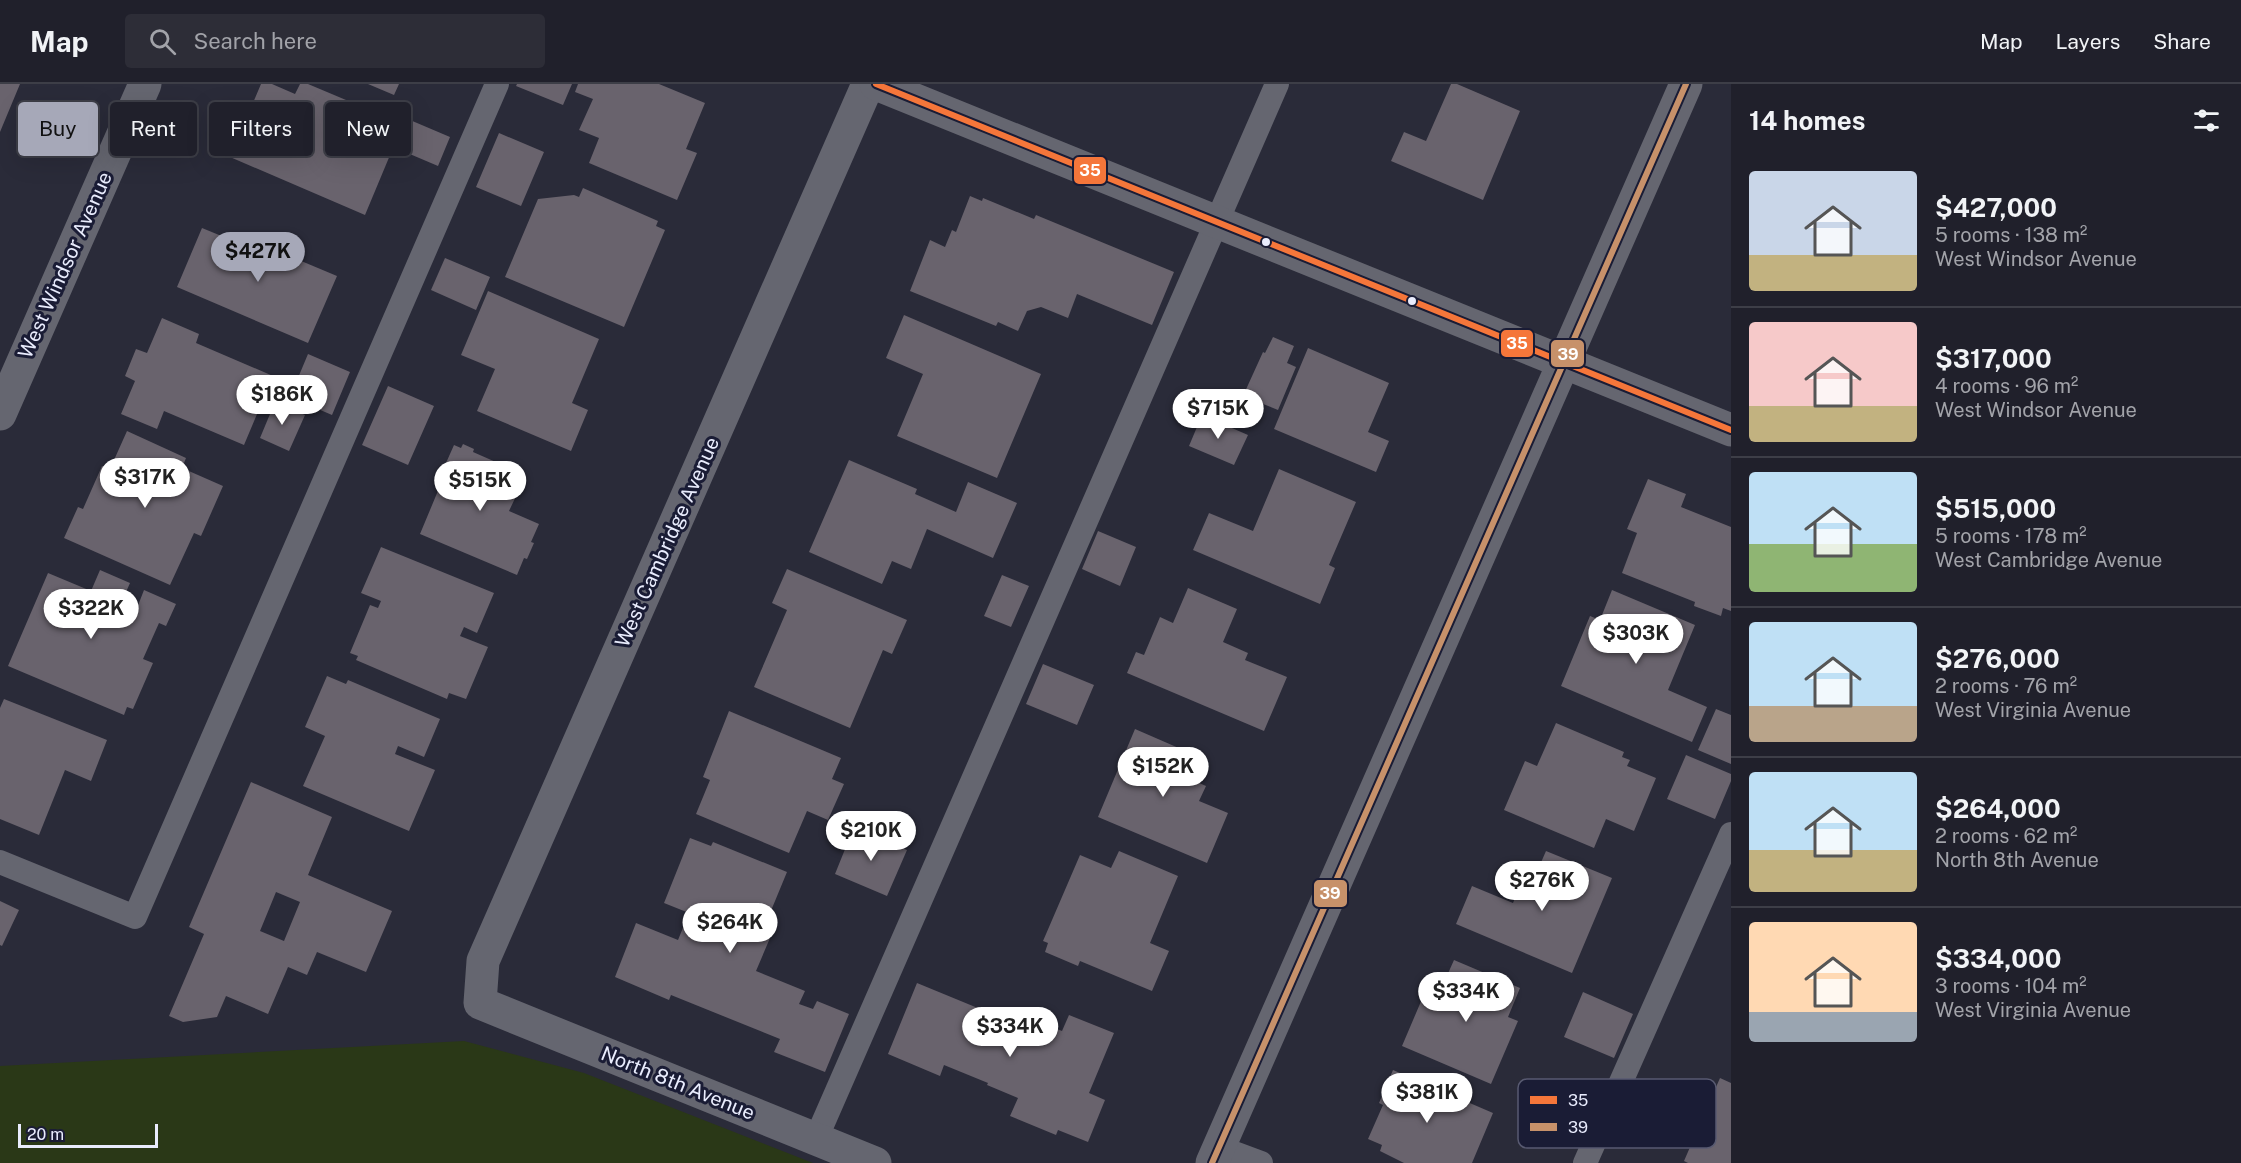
<!DOCTYPE html>
<meta charset="utf-8">
<style>
:root{--surface:#20202b;--page:#2d2d37;--text:#f1f3f6;--muted:#a2a3a9;--line:#3d3e47;--accent:#a6a8b8}
body{margin:0;font-family:"Public Sans",sans-serif;background:var(--page);color:var(--text);height:100vh;display:flex;flex-direction:column;font-size:22px;white-space:nowrap}
*{box-sizing:border-box;margin:0}
p{font-size:20px;color:var(--muted)}
.icon{flex:none;width:33px;height:33px;fill:none;stroke:currentColor;stroke-width:2;stroke-linecap:round;stroke-linejoin:round}
.map{position:relative;flex:1;overflow:hidden}
.details{display:flex;flex-direction:column;background:var(--surface);width:510px}
.details>*{flex:none}
.guide{position:absolute;left:18px;top:18px;width:570px;height:54px;display:flex;gap:12px}
.scale{position:absolute;left:18px;bottom:15px;width:140px;box-sizing:border-box;padding-left:6px;border:3px solid #e9ecfd;border-top:0;font-size:16px;line-height:21px;white-space:nowrap;color:#e9ecfd;-webkit-text-stroke:4px #1a1c35;paint-order:stroke}
.price{position:absolute;translate:-50% -51px;padding:0 14px;border-radius:21px;background:#fff;color:#222;font-size:20px;line-height:39px;filter:drop-shadow(0 2px 3px #0008)}
.price::after{content:'';position:absolute;left:50%;top:36px;width:18px;height:14px;margin-left:-9px;background:inherit;clip-path:polygon(0 0,100% 0,50% 100%)}
.price.on{background:var(--accent);color:#111}
ul{padding:0;list-style:none}
li{display:flex;align-items:center;gap:18px;height:150px;padding:0 18px}
li+li{border-top:2px solid var(--line)}
li span{display:grid;place-items:center;flex:none;width:168px;height:120px;border-radius:6px;color:#555}
li>.icon{margin-inline-start:auto}
span .icon{width:72px;height:72px;fill:#fffc;stroke-width:1}
li b{font-size:26px}
h2{display:flex;justify-content:space-between;align-items:center;height:72px;padding:0 18px;font-size:26px}
.pill{padding:0 21px;border-radius:6px;background:var(--surface);box-shadow:0 6px 24px #0002,0 0 0 2px var(--line);font-size:21px;line-height:54px}
.pill.on{background:var(--accent);color:#111}
header{display:flex;align-items:center;gap:36px;box-sizing:border-box;height:84px;padding:0 30px;background:var(--surface);border-bottom:2px solid var(--line)}
header strong{font-size:28px}
nav{display:flex;gap:33px;margin-inline-start:auto;font-size:21px}
.search{width:420px;height:54px;background:var(--page);display:flex;align-items:center;gap:15px;box-sizing:border-box;padding:0 21px;border-radius:6px;color:var(--muted);font-size:22px}
main{display:flex;flex:1;min-height:0}
.map>svg:first-child{display:block}
.grass{fill:#2a3817}
.building{fill:#69636d;fill-rule:evenodd}
.lines{fill:none;stroke-linecap:round;stroke-linejoin:round}
.lane{stroke:#656670;stroke-width:24}
.street{stroke:#656670;stroke-width:33}
.secondary{stroke:#656670;stroke-width:33}
.bus-1-casing{stroke:#1a1c35;stroke-width:10}
.bus-2-casing{stroke:#1a1c35;stroke-width:10}
.bus-1{stroke:#f5763a;stroke-width:6}
.bus-2{stroke:#c7916a;stroke-width:6}
.bus-dot{fill:#e9ecfd;stroke:#1a1c35;stroke-width:2}
.labels{text-anchor:middle;dominant-baseline:central;stroke-width:6;stroke-linejoin:round;paint-order:stroke}
.street-label{font-size:20px;fill:#e9ecfd;stroke:#1a1c35}
.key{fill:#1a1c35;stroke:#585a71;stroke-width:1.5}
.key-label{font-size:16px;fill:#e9ecfd}
.line-badge{stroke:#1a1c35;stroke-width:2}
.badge-label{font-size:16px;text-anchor:middle;font-weight:bold;fill:#fff}
</style>
<header>
<strong>Map</strong>
<div class="search"><svg class="icon" aria-label="search" viewBox="0 0 24 24"><circle cx="10" cy="10" r="6"/><path d="M15 15l6 6"/></svg>Search here</div>
<nav><a>Map</a><a>Layers</a><a>Share</a></nav>
</header>
<main>
<div class="map">
<svg width="1731" height="1079" viewBox="0 0 1731 1079">
<rect width="100%" height="100%" fill="#2a2b39"/>
<!-- grass -->
<path class="grass" d="M464 957 584 989 813 1079H0V982Z"/>
<!-- building -->
<path class="building" d="M0 0H20L0 48Z
M261 0H272L295 10 300 0H308L403 40 365 131 230 73Z
M368 0H399L394 11Z
M517 0H572L563 21 516 2Z
M578 0H659L705 19 686 65 697 69 677 116 589 79 599 54 579 46 593 15 575 8Z
M1451 0H1457L1520 27 1483 116 1391 77 1404 48 1426 57Z
M410 36 450 53 438 82 398 65Z
M499 49 544 68 521 122 476 103Z
M583 104 658 137 656 142 665 146 624 243 505 193 538 115 574 111 579 113Z
M970 112 982 117 983 114 1034 135 1036 131 1174 188 1152 241 1077 210 1068 234 1041 223 1027 227 1018 247 998 238 996 242 910 207 930 156 945 163 952 146 956 148Z
M202 144 241 160 244 153 337 192 308 259 177 203Z
M445 174 490 193 476 226 431 206Z
M488 207 599 255 572 319 588 326 571 367 477 327 495 285 461 271Z
M904 231 1041 290 997 394 897 352 923 290 886 274Z
M162 234 199 250 196 259 273 292 244 361 164 327 157 345 121 330 135 297 125 292 136 265 147 269Z
M1273 253 1294 262 1287 279 1296 283 1278 326 1243 312 1263 268 1265 269Z
M1308 264 1389 299 1368 348 1389 357 1376 388 1274 345Z
M308 270 350 288 332 331 290 313Z
M388 302 434 322 408 381 362 361Z
M275 318 305 331 289 367 260 354Z
M1202 331 1248 351 1234 381 1189 362Z
M127 347 186 374 182 384 223 402 201 452 194 449 170 501 64 454 78 423 83 425 102 382 110 385Z
M463 360 474 365 473 368 521 389 514 406 518 408 509 427 539 440 531 458 534 459 527 475 524 474 517 491 420 450 445 390 442 388 454 361 461 364Z
M849 376 917 405 915 410 956 428 968 398 1017 419 993 474 927 445 911 485 892 477 882 500 809 468Z
M1279 385 1356 418 1329 481 1335 484 1320 520 1193 466 1209 429 1253 447Z
M1648 395 1686 410 1681 423 1731 443V527L1723 524 1721 532 1694 522 1695 518 1622 489 1637 449 1627 445Z
M1098 447 1136 463 1120 502 1082 485Z
M381 463 494 509 477 549 464 543 460 552 488 563 466 615 449 609 447 615 356 576 358 572 350 569 370 521 378 524 381 517 361 509Z
M787 485 907 536 892 570 883 566 850 644 754 603 787 526 772 519Z
M100 486 130 499 122 517 137 524 144 506 176 520 166 542 159 539 143 575 153 579 133 625 127 623 124 631 8 582 48 489 91 507Z
M1002 491 1029 502 1011 543 984 532Z
M1188 504 1237 525 1223 558 1248 569 1245 576 1287 593 1264 647 1127 589 1136 568 1144 571 1160 533 1173 539Z
M1612 506 1695 541 1668 606 1707 623 1692 658 1561 602 1590 532 1600 536Z
M1043 580 1094 601 1077 641 1026 620Z
M327 592 346 600 348 596 440 635 424 673 398 662 395 670 435 686 409 747 303 702 325 652 305 643Z
M4 615 107 656 91 697 65 686 39 751 0 735V624Z
M1716 625 1731 631V680L1698 666Z
M729 627 841 674 832 695 844 700 828 736 807 727 789 769 696 730 710 696 703 693Z
M1556 639 1624 668 1622 673 1630 676 1627 682 1656 694 1634 747 1606 735 1594 764 1504 726 1525 677 1537 682Z
M1135 645 1204 675 1197 698 1206 702 1199 717 1228 729 1207 779 1098 733Z
M1686 671 1731 690V697L1715 735 1667 715Z
M251 698 332 733 308 791 392 827 366 888 317 868 307 891 288 883 268 930 226 912 217 933 183 938 169 932 204 850 189 843ZM276 808 300 818 284 857 260 847Z
M854 743 907 766 887 812 835 790Z
M690 754 711 762 713 758 787 788 761 851 770 854 756 887 805 907 799 920 813 925 817 917 849 930 825 988 774 968 780 955 671 911 669 916 615 893 636 839 678 856 689 829 664 819Z
M1119 767 1178 792 1150 859 1169 867 1152 907 1080 877 1078 882 1045 868 1048 859 1043 857 1080 771 1111 784Z
M1546 767 1612 794 1572 889 1456 840 1472 802 1513 819 1523 795 1532 799Z
M0 817 19 826 2 862 0 861Z
M1454 876 1520 904 1508 933 1518 937 1491 1000 1402 962 1425 908 1437 914Z
M917 899 1002 934 1006 924 1062 947 1069 931 1114 949 1089 1009 1105 1016 1088 1058 1058 1046 1056 1051 1010 1032 1018 1014 987 1001 988 999 944 981 940 992 888 970Z
M1583 908 1633 930 1614 974 1564 953Z
M1393 986 1493 1029 1472 1079H1404L1380 1067 1382 1061 1368 1055 1383 1021 1379 1019Z
M1720 994 1731 999V1079H1688L1684 1077Z"/>
<g class="lines">
<!-- lane -->
<path class="lane" d="M0 778 135 833 497 0
M816 1055 1277 0
M1218 1063 1261 1079
M1585 1079 1731 750"/>
<!-- street -->
<path class="street" d="M868 0 483 877 480 919 875 1079
M0 330 145 0
M1212 1079 1686 0"/>
<!-- secondary -->
<path class="secondary" d="M876 0 1731 346"/>
<!-- bus-1 casing -->
<g class="bus-1-casing">
<path id="bus-1" d="M876 0 1731 346"/>
</g>
<!-- bus-2 casing -->
<g class="bus-2-casing">
<path id="bus-2" d="M1212 1079 1686 0"/>
</g>
<!-- bus-1 -->
<use href="#bus-1" class="bus-1"/>
<!-- bus-2 -->
<use href="#bus-2" class="bus-2"/>
</g>
<!-- markers -->
<g class="bus-dot">
<circle cx="1266" cy="158" r="5"/>
<circle cx="1412" cy="217" r="5"/>
</g>
<g class="labels">
<!-- street labels -->
<g class="street-label">
<text transform="translate(65 181) rotate(-66)">West Windsor Avenue</text>
<text transform="translate(667 458) rotate(-66)">West Cambridge Avenue</text>
<text transform="translate(678 999) rotate(22)">North 8th Avenue</text>
</g>
</g>
<!-- legend -->
<rect x="1518" y="995" width="198" height="69" rx="9" class="key"/>
<rect x="1530" y="1012" width="27" height="8" fill="#f5763a"/>
<rect x="1530" y="1039" width="27" height="8" fill="#c7916a"/>
<g class="key-label">
<text x="1568" y="1022">35</text>
<text x="1568" y="1049">39</text>
</g>
<g class="line-badge">
<rect x="1073" y="72" width="34" height="29" rx="6" fill="#f5763a"/>
<rect x="1500" y="245" width="34" height="29" rx="6" fill="#f5763a"/>
<rect x="1550" y="255" width="35" height="29" rx="6" fill="#c7916a"/>
<rect x="1313" y="795" width="35" height="29" rx="6" fill="#c7916a"/>
</g>
<g class="badge-label">
<text x="1090" y="92">35</text>
<text x="1517" y="265">35</text>
<text x="1568" y="276">39</text>
<text x="1330" y="815">39</text>
</g>
</svg>
<div class="scale">20 m</div>
<b class="price on" style="left:258px;top:199px">$427K</b>
<b class="price" style="left:282px;top:342px">$186K</b>
<b class="price" style="left:1218px;top:356px">$715K</b>
<b class="price" style="left:145px;top:425px">$317K</b>
<b class="price" style="left:480px;top:428px">$515K</b>
<b class="price" style="left:91px;top:556px">$322K</b>
<b class="price" style="left:1636px;top:581px">$303K</b>
<b class="price" style="left:1163px;top:714px">$152K</b>
<b class="price" style="left:871px;top:778px">$210K</b>
<b class="price" style="left:1542px;top:828px">$276K</b>
<b class="price" style="left:730px;top:870px">$264K</b>
<b class="price" style="left:1466px;top:939px">$334K</b>
<b class="price" style="left:1010px;top:974px">$334K</b>
<b class="price" style="left:1427px;top:1040px">$381K</b>
<div class="guide">
<a class="pill on">Buy</a>
<a class="pill">Rent</a>
<a class="pill">Filters</a>
<a class="pill">New</a>
</div>
</div>
<section class="details">
<h2>14 homes<svg class="icon" aria-label="filters" viewBox="0 0 24 24"><path d="M4 7h16M4 17h16"/><circle cx="9" cy="7" r="2"/><circle cx="15" cy="17" r="2"/></svg></h2>
<ul>
<li><span style="background:linear-gradient(#c9d6e8 70%,#c2b280 0)"><svg class="icon" aria-label="home" viewBox="0 0 24 24"><path d="M3 11l9-7 9 7M6 9v11h12V9"/></svg></span><div><b>$427,000</b><p>5 rooms · 138 m²</p><p>West Windsor Avenue</p></div></li>
<li><span style="background:linear-gradient(#f6c9c9 70%,#c2b280 0)"><svg class="icon" aria-label="home" viewBox="0 0 24 24"><path d="M3 11l9-7 9 7M6 9v11h12V9"/></svg></span><div><b>$317,000</b><p>4 rooms · 96 m²</p><p>West Windsor Avenue</p></div></li>
<li><span style="background:linear-gradient(#bfe0f5 60%,#8fb573 0)"><svg class="icon" aria-label="home" viewBox="0 0 24 24"><path d="M3 11l9-7 9 7M6 9v11h12V9"/></svg></span><div><b>$515,000</b><p>5 rooms · 178 m²</p><p>West Cambridge Avenue</p></div></li>
<li><span style="background:linear-gradient(#bfe0f5 70%,#b9a48a 0)"><svg class="icon" aria-label="home" viewBox="0 0 24 24"><path d="M3 11l9-7 9 7M6 9v11h12V9"/></svg></span><div><b>$276,000</b><p>2 rooms · 76 m²</p><p>West Virginia Avenue</p></div></li>
<li><span style="background:linear-gradient(#bfe0f5 65%,#c2b280 0)"><svg class="icon" aria-label="home" viewBox="0 0 24 24"><path d="M3 11l9-7 9 7M6 9v11h12V9"/></svg></span><div><b>$264,000</b><p>2 rooms · 62 m²</p><p>North 8th Avenue</p></div></li>
<li><span style="background:linear-gradient(#ffd9b3 75%,#9aa5b1 0)"><svg class="icon" aria-label="home" viewBox="0 0 24 24"><path d="M3 11l9-7 9 7M6 9v11h12V9"/></svg></span><div><b>$334,000</b><p>3 rooms · 104 m²</p><p>West Virginia Avenue</p></div></li>
</ul>
</section>
</main>
